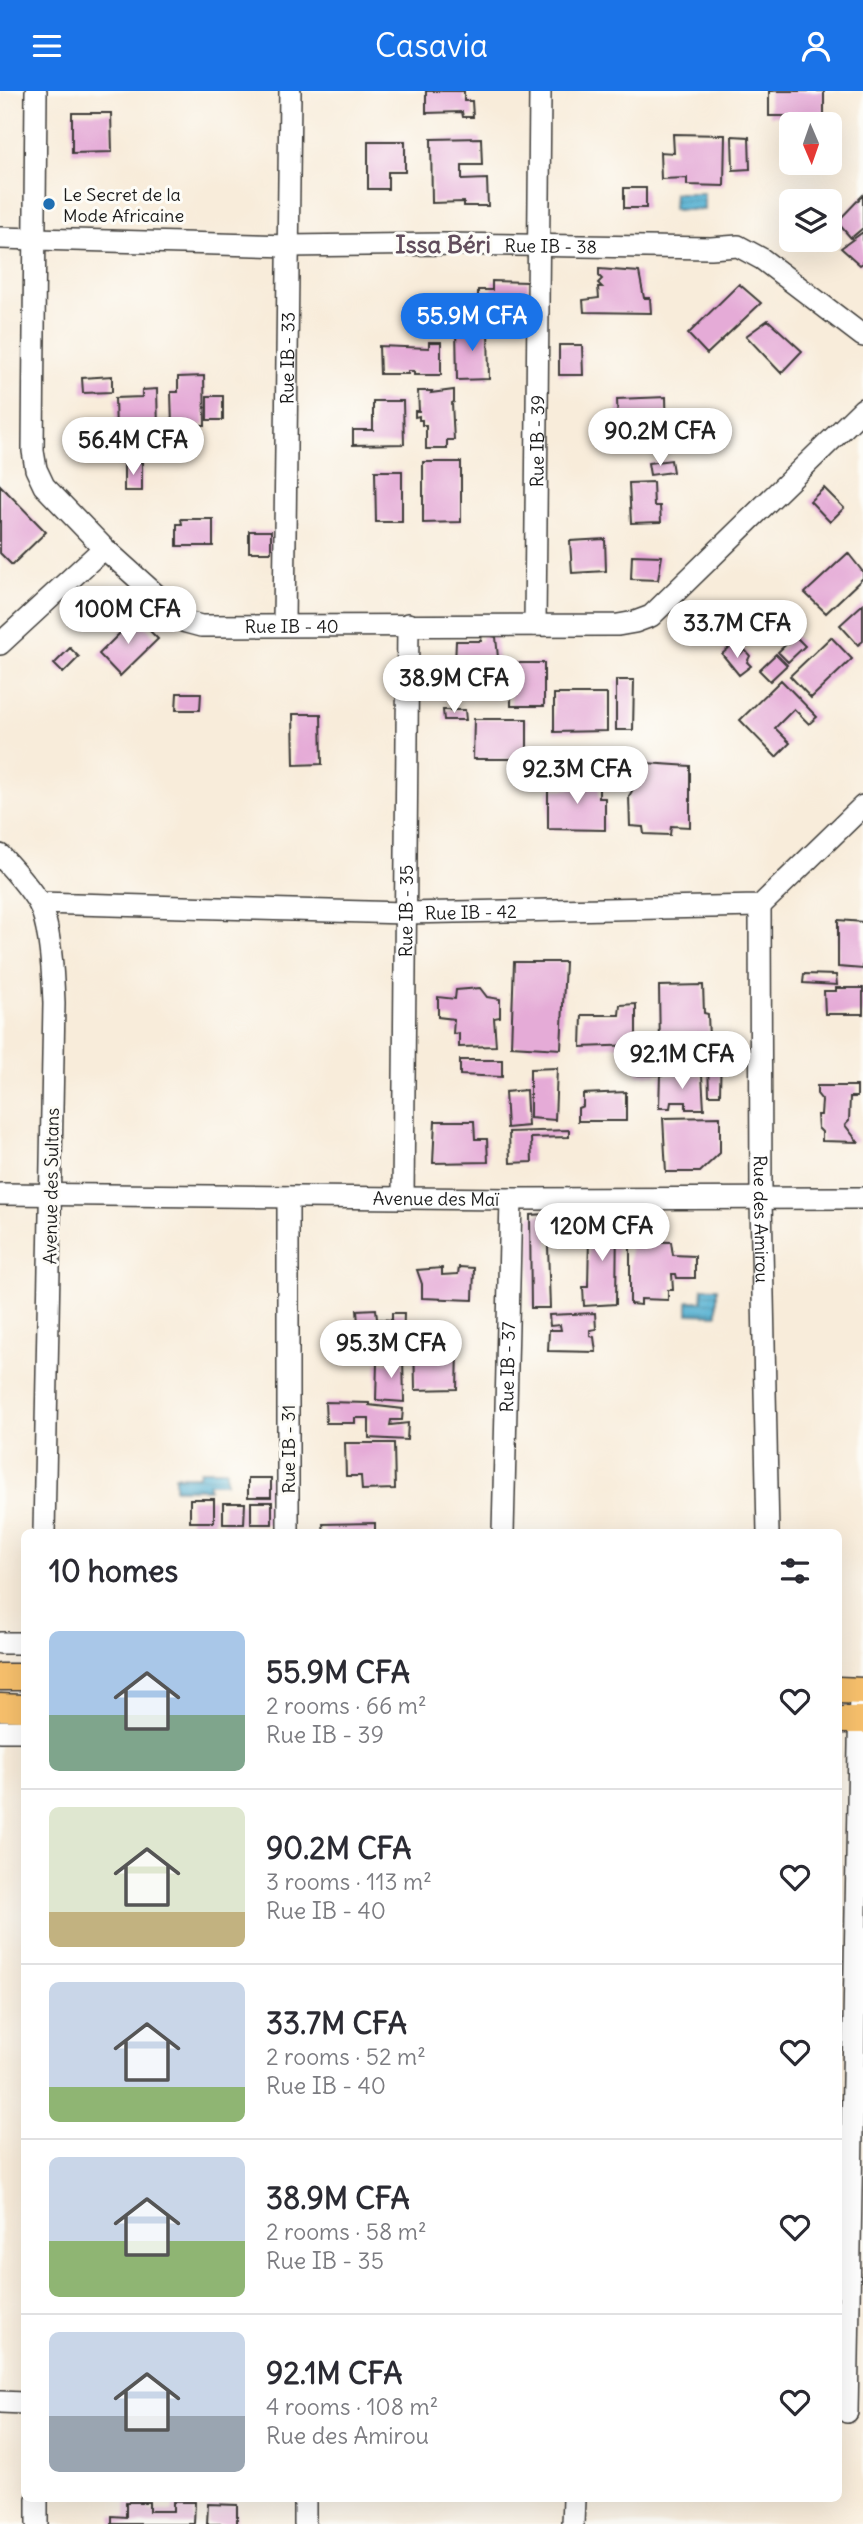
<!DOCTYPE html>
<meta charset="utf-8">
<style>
:root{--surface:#fff;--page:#f2f2f3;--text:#2b2b33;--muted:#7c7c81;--line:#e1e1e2;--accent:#1a73e8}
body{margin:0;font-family:Delius,sans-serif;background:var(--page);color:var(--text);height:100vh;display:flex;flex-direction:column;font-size:26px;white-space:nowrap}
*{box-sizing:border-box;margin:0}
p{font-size:23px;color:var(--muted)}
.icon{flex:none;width:38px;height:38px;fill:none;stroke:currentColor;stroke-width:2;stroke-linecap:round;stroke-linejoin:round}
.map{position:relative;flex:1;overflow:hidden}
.sheet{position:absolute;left:21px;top:1438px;width:821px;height:973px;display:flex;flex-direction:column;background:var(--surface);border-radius:10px;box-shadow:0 7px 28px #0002}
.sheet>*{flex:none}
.needle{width:46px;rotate:178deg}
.controls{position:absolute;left:779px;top:21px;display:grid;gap:14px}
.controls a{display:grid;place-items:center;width:63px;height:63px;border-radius:10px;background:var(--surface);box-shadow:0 7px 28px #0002;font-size:35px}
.price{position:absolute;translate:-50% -60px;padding:0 16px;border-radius:24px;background:#fff;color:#222;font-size:23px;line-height:46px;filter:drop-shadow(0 2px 4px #0008)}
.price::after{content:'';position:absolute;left:50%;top:42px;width:21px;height:16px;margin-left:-10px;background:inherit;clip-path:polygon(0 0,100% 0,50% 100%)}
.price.selected{background:var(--accent);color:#fff}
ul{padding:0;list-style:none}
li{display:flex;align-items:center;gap:21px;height:175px;padding:0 28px}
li+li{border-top:2px solid var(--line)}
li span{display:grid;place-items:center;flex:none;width:196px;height:140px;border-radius:10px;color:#555}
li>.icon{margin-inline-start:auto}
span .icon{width:84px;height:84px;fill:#fffc;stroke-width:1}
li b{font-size:30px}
h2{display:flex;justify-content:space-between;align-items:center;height:84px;padding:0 28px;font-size:30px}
header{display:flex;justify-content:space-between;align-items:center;height:91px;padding:0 28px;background:var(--accent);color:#fff;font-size:32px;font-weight:600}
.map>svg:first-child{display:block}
.water{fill:url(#water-rules);stroke:#386677;stroke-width:2}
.building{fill:#e5abd7}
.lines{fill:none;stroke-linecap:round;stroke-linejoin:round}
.minor-casing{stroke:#3d3b38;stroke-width:24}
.major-casing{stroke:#3d3b38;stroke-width:29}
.minor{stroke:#fff;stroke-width:21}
.major{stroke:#f7c06c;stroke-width:26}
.poi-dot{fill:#1f6fb2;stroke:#fdfcf7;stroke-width:2.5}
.labels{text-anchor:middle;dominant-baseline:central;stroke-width:6;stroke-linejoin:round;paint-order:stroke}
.poi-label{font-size:18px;fill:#1c1c1c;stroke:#fdfcf7;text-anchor:start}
.street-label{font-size:18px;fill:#1c1c1c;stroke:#fdfcf7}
.district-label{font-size:24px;font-weight:bold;fill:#624e5d;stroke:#fdfcf7}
</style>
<header><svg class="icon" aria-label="menu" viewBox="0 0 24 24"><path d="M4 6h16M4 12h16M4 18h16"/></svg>Casavia<svg class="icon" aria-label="person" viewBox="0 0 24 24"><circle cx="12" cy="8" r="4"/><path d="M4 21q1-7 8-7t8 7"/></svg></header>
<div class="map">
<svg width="863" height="2433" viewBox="0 0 863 2433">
<defs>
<pattern id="water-rules" width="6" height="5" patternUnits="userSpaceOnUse" patternTransform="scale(1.75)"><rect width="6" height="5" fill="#54b1d2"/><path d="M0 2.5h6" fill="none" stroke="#458faa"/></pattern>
</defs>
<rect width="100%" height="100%" fill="#fdfcf7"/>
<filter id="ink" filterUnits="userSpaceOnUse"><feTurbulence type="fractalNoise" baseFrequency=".0143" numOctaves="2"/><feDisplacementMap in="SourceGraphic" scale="14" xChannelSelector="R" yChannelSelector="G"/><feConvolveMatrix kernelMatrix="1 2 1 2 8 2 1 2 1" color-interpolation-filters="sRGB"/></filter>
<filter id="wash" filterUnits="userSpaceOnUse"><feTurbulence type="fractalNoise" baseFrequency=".00686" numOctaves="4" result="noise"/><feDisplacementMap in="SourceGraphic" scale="28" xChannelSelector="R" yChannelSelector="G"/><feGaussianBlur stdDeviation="1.57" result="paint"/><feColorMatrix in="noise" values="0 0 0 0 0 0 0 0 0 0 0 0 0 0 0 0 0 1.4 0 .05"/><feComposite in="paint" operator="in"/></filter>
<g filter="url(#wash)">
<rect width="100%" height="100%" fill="#f8ecda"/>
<!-- water -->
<path class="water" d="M674 102H704V119H673Z
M422 204H441V238L422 239Z
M703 1197H717V1224L688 1223V1210H702Z
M200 1379H226V1392H209V1398H175V1385H199Z"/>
<g id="blocks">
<!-- building -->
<path class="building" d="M426 0H464V10H472L473 26H463L462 21 426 22Z
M769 0H824V32H790V25H769Z
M72 22H111L112 61 72 62Z
M673 43 725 44 724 95 687 94V87L661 88 660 61 674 62Z
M732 45 749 46 750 78 733 79Z
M481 47 482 74H462V89L487 88 488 115H464V111L432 112 431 48Z
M368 50H405V81H388V98H368Z
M624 97H646V117H624Z
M863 104V137L851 147 837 131Z
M863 141V172L860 174 841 157Z
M599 178 639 181 644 207H650L651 222 584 221 583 209 599 207 598 196H602L598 192 602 188 599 185Z
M492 190 528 191V221H519V230L478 229V199H492Z
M739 193 761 212 707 263 688 243Z
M768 229 802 260 781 282 746 245Z
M456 236H488L489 288 457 289Z
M429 251H441V284H414V280H408V283H380L379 255 429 257Z
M559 254H582L583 284H559Z
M112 285V301L83 302 82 287Z
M204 285 205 334H172L171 301H178V286Z
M157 298 158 338 116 340 115 307 142 306V299Z
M454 299V311L452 312 454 349H447V358H426V334H422V329H419V325L415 326V320H419L418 300H432L431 302Z
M207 305H223V329H207Z
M666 306 667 349 608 351V337L618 336 617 308Z
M373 310H403L404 353 353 354V339H373Z
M671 369 673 381 650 384 648 372Z
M142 371V400H124V372Z
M423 371H461V431L423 432Z
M375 380H402V431H376Z
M653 391 654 415H660L661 431 631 432 629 392Z
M0 394 46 441 12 474 0 462Z
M824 397 844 417 830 431 810 410Z
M181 428H213V455H177V433H182Z
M249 440H271V461H249Z
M605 448 606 480 572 482 570 450Z
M848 462 863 481V487L826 522 805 502Z
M632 464 662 465 658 489 631 488Z
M863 513V550L858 554 840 534Z
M136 526 158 548 120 585 99 563Z
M482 543 496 546 499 577 455 574 456 550H481Z
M795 545 805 555 788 571 778 561Z
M831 546 852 568 811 607 790 585Z
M731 555 739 564 745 559 750 565 747 571 751 575 739 584 722 563Z
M70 557 79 566 63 582 54 573Z
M776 563 787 574 770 590 759 579Z
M511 572H544V615H511Z
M458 580H496V604H458Z
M616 589H634L633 639H616Z
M781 589 817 626 809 633 794 618 775 637 790 652 776 666 740 629Z
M177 602H201L200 619H176Z
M554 603H607V640L554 641Z
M443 619H465L466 629H444Z
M293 623H321L322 673 294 674Z
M474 628H527V668H473Z
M630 671 690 675V736L671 735 670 744 644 743 643 736 630 735 629 705 635 695 629 681Z
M570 686 599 687V707H605V739L548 738V698H570Z
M838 829 863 831V878L838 876Z
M514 871H565L561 958 511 955Z
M804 883 836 884 837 894 803 892Z
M703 894 704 922 708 923 709 947 702 948 701 958H660L659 895Z
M480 897 487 906 500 908V926L494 927 496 955 459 956V942L453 943 454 928 438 926V906L455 908 456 899Z
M836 897H863V923H825L824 900H836Z
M636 913V954L581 956 582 924H619L620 914Z
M658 955V961L676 962V969L657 968V984H637V956Z
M703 957 721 958 720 1004H709L708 970 678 969 684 961 703 960Z
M460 969H502V986L460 984Z
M557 977 555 1029 530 1027V978Z
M660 984H702L704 1018H686V1011H671L670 1017H659Z
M817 995H857V1006H850L849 1030 845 1034 858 1051 822 1050V1041L818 1037 817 1024H821L822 1009 817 1003Z
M526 999 528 1035 507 1037 505 1001Z
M626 1001V1030H578V1017L583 1015V1003Z
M720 1026V1062L700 1081H666L663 1027Z
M435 1030H474L475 1048H487L488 1071 433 1072Z
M569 1039V1046L531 1047 532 1071 510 1072 509 1041Z
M547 1123 550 1217H531L530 1124Z
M617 1128 616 1213 584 1215 583 1196H588L589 1145 585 1144V1130Z
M630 1150 671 1151 673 1164 695 1165V1187H677L676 1183H672L673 1199H668V1209L641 1208V1214L630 1213Z
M459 1176 474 1177 473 1209 422 1207V1193L417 1179 442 1177V1184L458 1183Z
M376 1218 377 1228 392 1229V1222H404L403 1254 374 1255V1259L356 1258 354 1247 346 1248V1232H358L357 1219Z
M595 1222 596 1238 590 1239V1245L594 1246 596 1261 548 1260 549 1239H561L560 1234 550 1235 549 1224Z
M414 1246 443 1248 444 1258 458 1259 457 1298 415 1299Z
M390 1265 403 1266 404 1311 376 1309 377 1271 389 1272Z
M325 1311 369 1312V1314L403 1318 402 1329H391L390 1334 408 1332 407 1349 369 1347V1327H355V1332H326Z
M345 1352H394L395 1398 362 1399 361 1385H346Z
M248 1387H271V1406H248Z
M190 1408H214V1431H190Z
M251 1411H272V1433H251Z
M223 1412H245L244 1433H223Z
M375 1432V1442H324L323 1433Z
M126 2411H149V2420H173V2411H195L194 2433H112V2425L126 2426Z
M208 2413 237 2414V2433H207Z"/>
</g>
</g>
<g filter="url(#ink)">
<use href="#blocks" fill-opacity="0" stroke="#3d3b38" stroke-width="2"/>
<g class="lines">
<!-- minor casing -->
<g class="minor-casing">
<g id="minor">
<path id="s1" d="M36 0 33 360 36 378 44 395 104 457 186 531 201 535 618 534 635 531 651 525 863 318"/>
<path id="s2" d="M0 147 288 155 443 153 711 157 738 155 762 168 863 245"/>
<path id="s3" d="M284 533 290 0"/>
<path id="s4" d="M535 534 540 0"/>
<path d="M0 553 104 457"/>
<path d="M0 764C13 778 28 794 38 811 51 833 53 885 54 912L44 1442"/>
<path id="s5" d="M39 812 405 822 760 815 863 715"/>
<path id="s6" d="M760 815 761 1109 768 1442"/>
<path id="s7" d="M0 1103 511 1108 863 1107"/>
<path id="s8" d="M403 1107 408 533"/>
<path d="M288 1442V1106"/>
<path id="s9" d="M503 1442 511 1108"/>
<path d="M0 1552H24"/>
<path d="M0 1640H24"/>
<path d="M0 2311 24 2312"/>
<path d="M847 2321 860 1600"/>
<path d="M37 2433V2408"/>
<path d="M305 2433V2408"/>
<path d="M573 2433 574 2408"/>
</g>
</g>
<!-- major casing -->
<g class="major-casing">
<path id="major" d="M0 1586H24
M838 1599 863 1600
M0 1616 24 1617
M838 1629H863"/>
</g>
<!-- minor -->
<use href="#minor" class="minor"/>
<!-- major -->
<use href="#major" class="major"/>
</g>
</g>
<!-- markers -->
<circle class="poi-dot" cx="49" cy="113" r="7"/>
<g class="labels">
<!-- poi labels -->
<g class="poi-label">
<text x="63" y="103">Le Secret de la<tspan x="63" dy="21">Mode Africaine</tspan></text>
</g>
<!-- street labels -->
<g class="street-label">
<text stroke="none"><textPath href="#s2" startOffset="551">Rue IB - 38</textPath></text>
<text stroke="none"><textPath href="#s3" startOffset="266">Rue IB - 33</textPath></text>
<text stroke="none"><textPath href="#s4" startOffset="184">Rue IB - 39</textPath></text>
<text stroke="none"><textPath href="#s1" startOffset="700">Rue IB - 40</textPath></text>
<text stroke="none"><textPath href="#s8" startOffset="287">Rue IB - 35</textPath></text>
<text stroke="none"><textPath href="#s5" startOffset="432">Rue IB - 42</textPath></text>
<text transform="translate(51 1095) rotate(-89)">Avenue des Sultans</text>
<text stroke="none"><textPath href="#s7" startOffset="436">Avenue des Maï</textPath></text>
<text stroke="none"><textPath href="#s6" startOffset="313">Rue des Amirou</textPath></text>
<text stroke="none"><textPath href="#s9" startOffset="166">Rue IB - 37</textPath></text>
<text transform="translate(288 1358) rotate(-90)">Rue IB - 31</text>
</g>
<!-- district labels -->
<g class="district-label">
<text x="443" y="153">Issa Béri</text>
</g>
</g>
</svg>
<div class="controls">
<a><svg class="needle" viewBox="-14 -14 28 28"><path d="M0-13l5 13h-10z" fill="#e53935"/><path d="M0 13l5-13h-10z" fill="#7c7c81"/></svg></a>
<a><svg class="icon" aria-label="layers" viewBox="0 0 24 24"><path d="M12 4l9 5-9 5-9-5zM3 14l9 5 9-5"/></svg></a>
</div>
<b class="price selected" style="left:472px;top:262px">55.9M CFA</b>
<b class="price" style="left:660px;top:377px">90.2M CFA</b>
<b class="price" style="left:133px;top:386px">56.4M CFA</b>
<b class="price" style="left:128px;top:555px">100M CFA</b>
<b class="price" style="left:737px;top:569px">33.7M CFA</b>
<b class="price" style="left:454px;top:624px">38.9M CFA</b>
<b class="price" style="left:577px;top:715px">92.3M CFA</b>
<b class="price" style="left:682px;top:1000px">92.1M CFA</b>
<b class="price" style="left:602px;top:1172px">120M CFA</b>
<b class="price" style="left:391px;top:1289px">95.3M CFA</b>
<section class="sheet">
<h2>10 homes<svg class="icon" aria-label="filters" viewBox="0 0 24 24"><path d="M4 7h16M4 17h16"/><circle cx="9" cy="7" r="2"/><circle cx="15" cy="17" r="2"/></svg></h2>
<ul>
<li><span style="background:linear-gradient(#a9c7e8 60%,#7fa58c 0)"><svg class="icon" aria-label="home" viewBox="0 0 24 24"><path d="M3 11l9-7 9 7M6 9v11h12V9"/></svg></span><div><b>55.9M CFA</b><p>2 rooms · 66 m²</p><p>Rue IB - 39</p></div><svg class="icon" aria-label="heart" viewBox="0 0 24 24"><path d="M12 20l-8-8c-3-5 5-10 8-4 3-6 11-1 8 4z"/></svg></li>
<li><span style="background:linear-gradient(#dfe7d0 75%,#c2b280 0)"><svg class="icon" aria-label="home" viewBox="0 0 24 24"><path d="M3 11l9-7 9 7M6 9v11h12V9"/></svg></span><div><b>90.2M CFA</b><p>3 rooms · 113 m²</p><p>Rue IB - 40</p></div><svg class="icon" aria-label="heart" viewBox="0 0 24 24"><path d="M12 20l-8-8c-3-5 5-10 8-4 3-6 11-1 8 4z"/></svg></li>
<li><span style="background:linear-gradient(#c9d6e8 75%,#8fb573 0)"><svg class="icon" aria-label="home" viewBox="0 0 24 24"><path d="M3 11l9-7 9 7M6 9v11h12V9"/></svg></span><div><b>33.7M CFA</b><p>2 rooms · 52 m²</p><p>Rue IB - 40</p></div><svg class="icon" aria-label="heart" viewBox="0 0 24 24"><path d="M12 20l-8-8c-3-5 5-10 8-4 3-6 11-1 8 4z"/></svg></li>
<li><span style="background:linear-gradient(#c9d6e8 60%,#8fb573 0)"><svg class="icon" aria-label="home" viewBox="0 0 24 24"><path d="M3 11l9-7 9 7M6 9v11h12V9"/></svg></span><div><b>38.9M CFA</b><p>2 rooms · 58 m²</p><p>Rue IB - 35</p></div><svg class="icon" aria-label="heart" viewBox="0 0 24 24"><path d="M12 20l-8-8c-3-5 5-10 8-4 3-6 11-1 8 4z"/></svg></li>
<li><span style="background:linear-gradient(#c9d6e8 60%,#9aa5b1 0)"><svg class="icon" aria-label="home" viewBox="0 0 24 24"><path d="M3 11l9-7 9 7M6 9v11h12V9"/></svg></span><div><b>92.1M CFA</b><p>4 rooms · 108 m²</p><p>Rue des Amirou</p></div><svg class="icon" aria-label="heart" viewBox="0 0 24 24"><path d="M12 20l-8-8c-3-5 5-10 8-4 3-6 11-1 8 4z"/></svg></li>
</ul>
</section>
</div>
